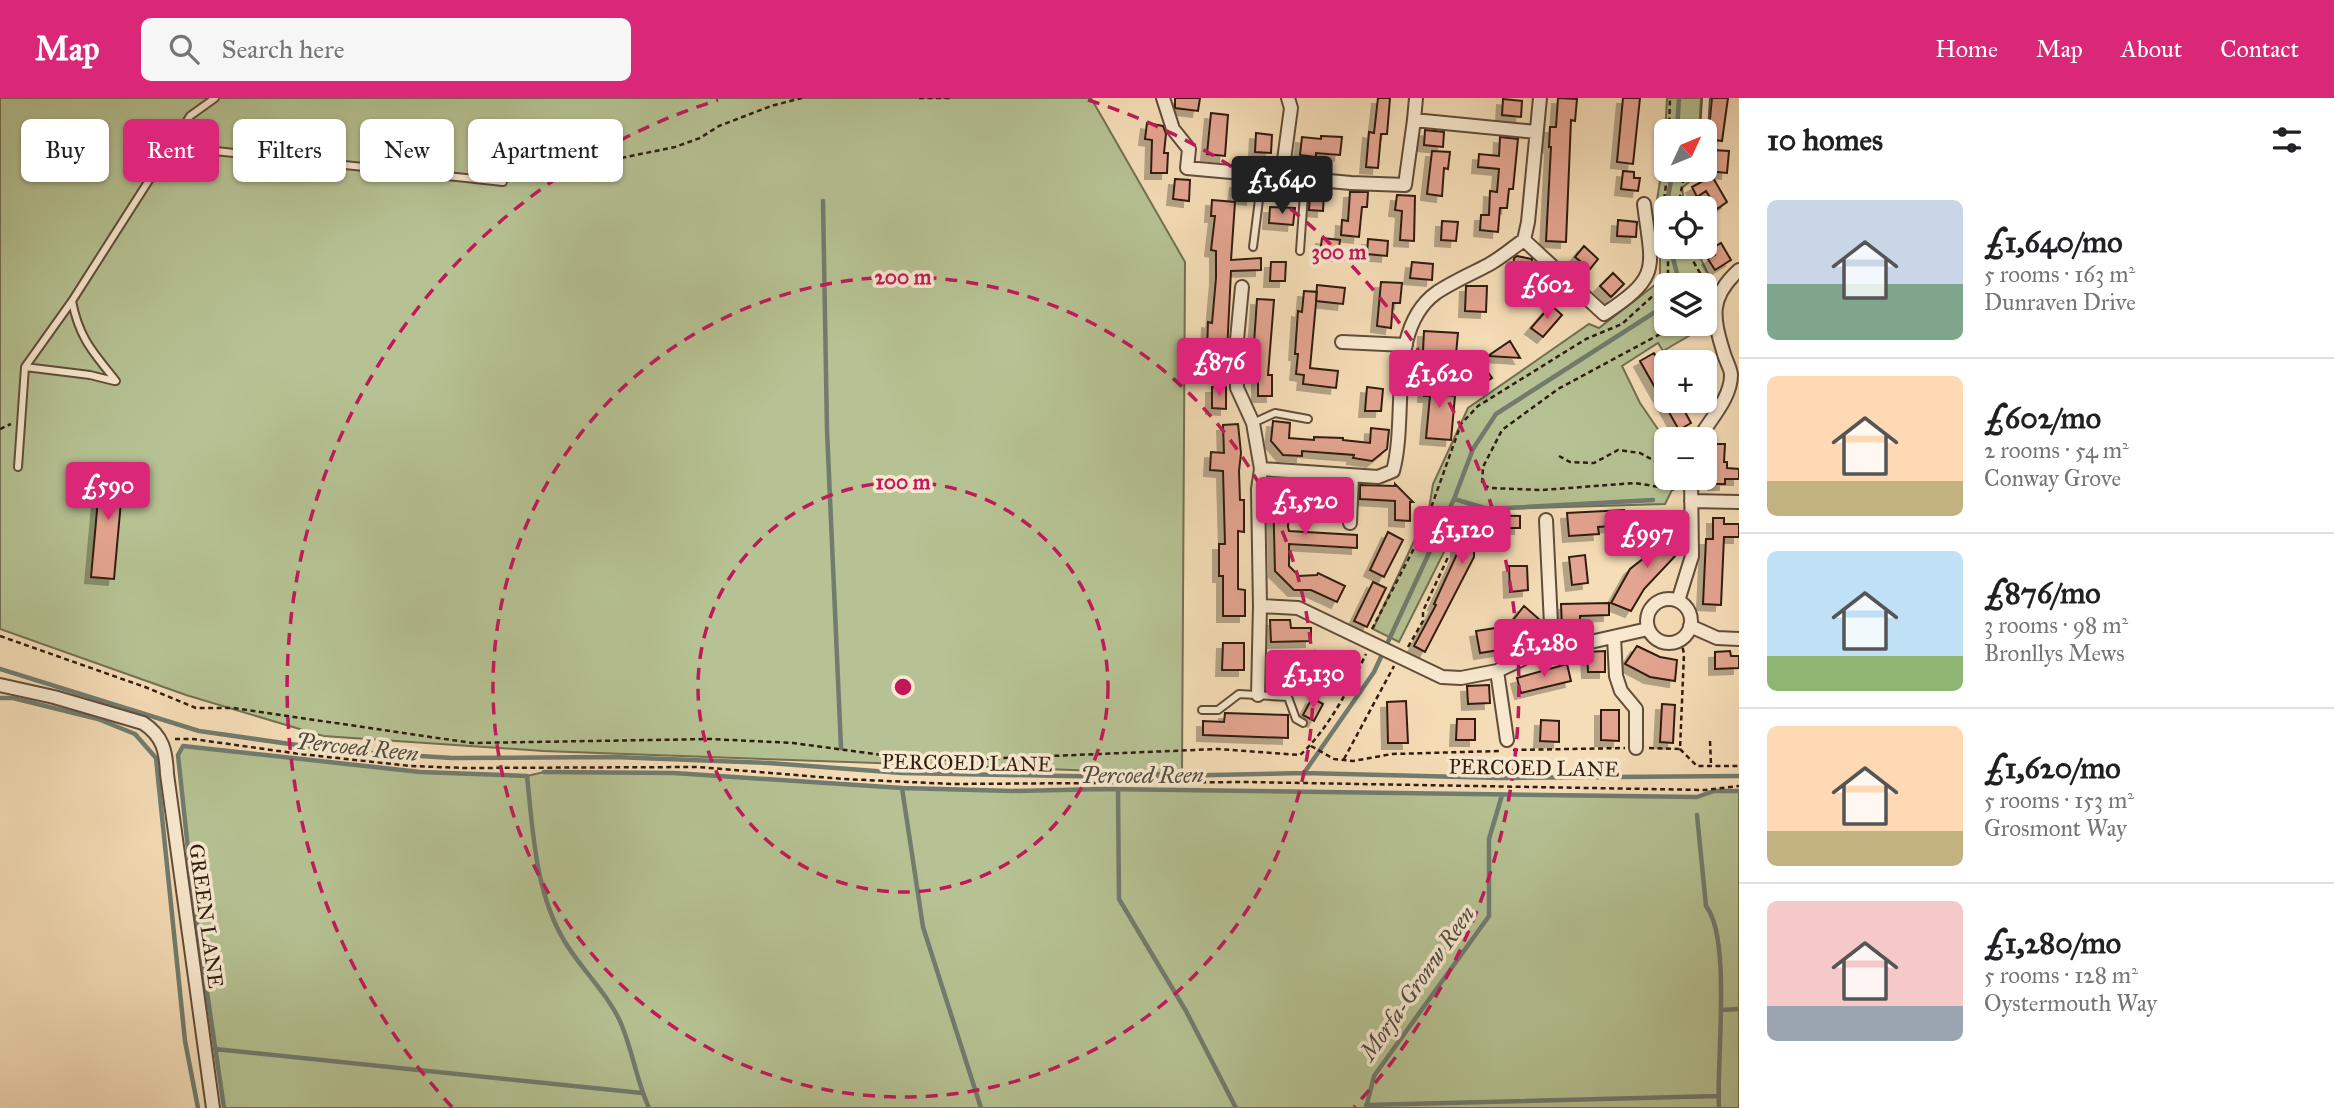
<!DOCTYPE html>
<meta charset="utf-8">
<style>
:root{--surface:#fff;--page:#f6f6f6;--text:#202124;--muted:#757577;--line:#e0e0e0;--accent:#db2777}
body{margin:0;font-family:"IM FELL Great Primer",serif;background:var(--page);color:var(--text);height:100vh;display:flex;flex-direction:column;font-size:26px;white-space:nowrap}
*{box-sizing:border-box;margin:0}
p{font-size:23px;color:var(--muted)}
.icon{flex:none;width:38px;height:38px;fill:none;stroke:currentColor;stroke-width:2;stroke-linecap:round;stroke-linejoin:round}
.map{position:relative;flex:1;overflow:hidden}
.side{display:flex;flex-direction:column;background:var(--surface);width:595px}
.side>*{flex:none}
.top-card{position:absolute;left:21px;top:21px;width:665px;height:63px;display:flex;gap:14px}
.needle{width:46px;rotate:46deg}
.tools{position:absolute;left:1654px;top:21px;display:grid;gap:14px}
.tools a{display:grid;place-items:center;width:63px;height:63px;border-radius:10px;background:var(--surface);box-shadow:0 2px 5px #0004;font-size:35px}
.price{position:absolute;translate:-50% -60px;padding:0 16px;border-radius:7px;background:var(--accent);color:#fff;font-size:23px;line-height:46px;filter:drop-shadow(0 2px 4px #0008)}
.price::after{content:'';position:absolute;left:50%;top:42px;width:21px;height:16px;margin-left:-10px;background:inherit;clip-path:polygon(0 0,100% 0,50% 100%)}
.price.on{background:#222;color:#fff}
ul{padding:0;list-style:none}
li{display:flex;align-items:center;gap:21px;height:175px;padding:0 28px}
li+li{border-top:2px solid var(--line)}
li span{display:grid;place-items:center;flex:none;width:196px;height:140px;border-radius:10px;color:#555}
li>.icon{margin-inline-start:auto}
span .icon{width:84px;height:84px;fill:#fffc;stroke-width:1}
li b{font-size:30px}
h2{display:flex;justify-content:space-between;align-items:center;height:84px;padding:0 28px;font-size:30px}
.chip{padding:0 24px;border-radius:10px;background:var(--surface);box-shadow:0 2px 5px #0004;font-size:24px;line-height:63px}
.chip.on{background:var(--accent);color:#fff}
header{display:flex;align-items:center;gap:42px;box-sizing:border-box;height:98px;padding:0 35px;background:var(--accent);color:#fff}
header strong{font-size:33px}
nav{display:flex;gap:38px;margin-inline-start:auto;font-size:24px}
.search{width:490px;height:63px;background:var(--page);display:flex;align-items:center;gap:18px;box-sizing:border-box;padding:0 24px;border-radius:10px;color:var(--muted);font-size:26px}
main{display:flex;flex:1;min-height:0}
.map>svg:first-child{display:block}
.green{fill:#b6c293;stroke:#737052;stroke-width:2;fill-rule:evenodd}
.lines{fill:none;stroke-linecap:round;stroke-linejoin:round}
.stream{stroke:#717c6f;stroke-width:4.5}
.building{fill:#e4a591;stroke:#301d11;stroke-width:2;filter:url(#shadow)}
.service-casing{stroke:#614d3a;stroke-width:10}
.minor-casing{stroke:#614d3a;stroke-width:16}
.path{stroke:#301d11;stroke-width:2.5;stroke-dasharray:5 3.5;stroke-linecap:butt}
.service{stroke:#f8e9d0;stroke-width:6}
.minor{stroke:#f8e9d0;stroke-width:12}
.ring{fill:none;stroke:#c2185b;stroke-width:3.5;stroke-dasharray:12 9}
.labels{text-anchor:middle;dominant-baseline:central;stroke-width:7;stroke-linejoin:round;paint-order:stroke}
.street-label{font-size:21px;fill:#301d11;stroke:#f8e9d0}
.water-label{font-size:23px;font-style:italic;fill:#504d40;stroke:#f8e9d0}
.centre{fill:#c2185b;stroke:#f8e9d0;stroke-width:3.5}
.ring-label{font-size:21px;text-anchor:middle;font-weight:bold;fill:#c2185b;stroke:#f8e9d0;stroke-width:7;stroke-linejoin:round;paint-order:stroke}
</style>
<header>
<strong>Map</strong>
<div class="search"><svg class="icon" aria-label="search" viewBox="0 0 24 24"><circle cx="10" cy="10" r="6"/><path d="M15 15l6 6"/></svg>Search here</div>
<nav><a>Home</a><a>Map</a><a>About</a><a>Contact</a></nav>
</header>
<main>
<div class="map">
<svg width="1739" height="1010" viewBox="0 0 1739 1010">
<defs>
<filter id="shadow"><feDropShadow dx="-6" dy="6" stdDeviation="0" flood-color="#0004"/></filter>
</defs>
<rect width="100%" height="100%" fill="#f5ddb7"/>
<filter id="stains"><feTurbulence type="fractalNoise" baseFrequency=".00286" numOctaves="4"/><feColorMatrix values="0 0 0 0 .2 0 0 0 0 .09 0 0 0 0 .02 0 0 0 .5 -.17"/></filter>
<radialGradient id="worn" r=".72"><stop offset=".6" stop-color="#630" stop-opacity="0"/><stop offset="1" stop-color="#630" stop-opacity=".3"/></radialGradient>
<!-- green -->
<path class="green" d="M0 0H1091L1185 164 1182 676 543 653 323 638 186 597 0 531Z
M1667 0H1701L1699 33H1666V72H1697V77L1682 90 1685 110H1666V149H1695L1714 188 1704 229 1663 253 1658 245 1622 268 1640 305 1666 343V380H1675L1673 390 1665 406 1465 412 1399 544 1373 531 1429 411 1433 386 1468 310 1589 226 1599 230 1660 183V153L1655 115 1664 57ZM1666 187H1704V226H1666Z
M183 648 420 674 527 678 544 674 674 675 902 690 1012 693 1104 691 1697 699 1714 693H1739V1010H224L193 799 178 657Z"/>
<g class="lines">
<!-- stream -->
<path class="stream" d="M1677 33 1679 0
M823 103 827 332 841 650
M1666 110 1673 72
M1666 112V121
M1670 149 1679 183 1677 187
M1454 401 1488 411 1653 402
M0 571 199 633 339 653 452 660 614 659 769 665 902 675 1118 679 1304 675 1501 680 1739 678
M0 600H13L98 621 135 636 156 660 185 943 198 1010
M544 674 674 675 902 690 1012 693 1104 691 1697 699 1714 693H1739
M1304 675 1374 574 1454 401 1473 351 1496 316 1666 207
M902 690 923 829 981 1010
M1118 691 1119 801 1186 913 1236 1010
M1697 717 1706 808C1732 841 1716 965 1719 1010
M1721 912 1739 911
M215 951 642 995
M1366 1007 1718 998
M224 1010 193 799 178 657 183 648 420 674 527 678C533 733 535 795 565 844 581 871 611 899 622 928 633 955 637 984 649 1010
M1366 1010 1374 978 1489 818V741L1502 697"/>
</g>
<!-- building -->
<path class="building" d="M1175 0H1200L1198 13 1175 10Z
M1378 0H1390L1387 36H1381L1378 70 1366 69 1369 34 1374 35Z
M1558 0 1577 1 1575 23 1571 22 1566 144 1546 143 1551 49H1549L1550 29H1556Z
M1623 0H1640L1633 66 1617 64Z
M1712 0H1728L1722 43 1708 41Z
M1503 1 1522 3 1521 19 1502 17Z
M1211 15 1228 17 1225 58 1207 56Z
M1147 25 1163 28 1166 36 1164 55H1168L1167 75H1151L1152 42 1145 41Z
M1425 32 1444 34 1443 49 1424 47Z
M1256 35 1272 37 1271 55 1255 54Z
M1321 38 1342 39 1340 57 1316 55V59L1300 57 1302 39 1321 41Z
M1500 39 1518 41 1513 91H1509L1507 110H1500L1498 134 1480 132 1481 117H1489L1490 93 1497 94 1499 71 1478 69 1479 56 1499 58Z
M1713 52 1729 53 1727 75 1708 73Z
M1432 53 1450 54 1448 71 1444 70 1442 98 1427 96Z
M1623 73 1634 74V80H1640L1638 93 1621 91Z
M1712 78 1727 104 1717 111 1706 93 1697 99 1692 89Z
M1175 81 1190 82 1189 103 1173 101Z
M1236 84 1253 85 1252 101 1234 99Z
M1310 94H1324L1323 113 1309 112Z
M1350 94H1368L1367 109H1362L1359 139 1341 137 1342 122 1348 123Z
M1397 97 1415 98 1414 143 1400 142 1402 113 1395 112Z
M1212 102 1235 104 1231 162 1261 160V172L1231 173 1227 254 1207 253 1208 224 1212 225 1216 180V153L1211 152 1215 118H1211Z
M1270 109 1295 110 1293 127 1269 125Z
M1618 122 1637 124 1636 139 1617 138Z
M1442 123 1458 124 1456 143 1441 142Z
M1322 140 1340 142 1338 157 1320 155Z
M1368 141 1388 143 1387 158 1367 156Z
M1721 145 1731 162 1715 172 1708 161 1715 157 1711 151Z
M1584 148 1598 161 1590 171 1575 159Z
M1517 158 1532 161 1531 179 1512 178 1514 160Z
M1271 164H1286L1285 183H1270Z
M1412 164 1433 166 1432 182 1410 180Z
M1613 175 1624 186 1611 199 1600 188Z
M1381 184 1402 185 1400 205H1393L1391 230 1377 228Z
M1317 187 1345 190 1343 206 1316 203Z
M1466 188H1487L1486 214 1465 213Z
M1304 193 1317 194 1310 270 1338 273 1336 290 1303 286 1304 277 1296 276 1298 256H1295L1298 213 1302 214Z
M1257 201 1274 202 1268 277H1272V298H1258V260H1253Z
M1551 207 1562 217 1543 239 1531 230Z
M1424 233 1458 235 1456 256 1423 253Z
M1510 243 1520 260 1488 258Z
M1654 255 1666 276V303H1679L1691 325 1679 332 1640 263Z
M1483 267 1492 280 1476 290 1468 277Z
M1426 274 1440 276 1438 296 1455 298 1451 342 1426 340 1430 298H1424Z
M1212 289H1226V311L1212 310Z
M1367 289 1383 291 1381 313H1365Z
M1273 323 1290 325 1289 340 1314 342V339L1343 340V342L1370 345 1371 330 1389 332 1387 351 1372 363 1353 360 1354 357 1302 353V358L1283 357 1271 343Z
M1238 326 1241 355 1239 373 1240 402H1244V434L1238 433V491L1245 492V518H1223V478H1219V446H1225L1223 373 1210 372 1211 354 1224 355 1223 327Z
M1708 346H1725L1724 364H1727V370L1739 371V381H1725V386H1714V362L1707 361Z
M101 368 124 370 114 481 91 479Z
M1286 382 1343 385 1342 399 1305 396V400L1290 399 1288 429 1289 433 1357 437V450L1289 446V468L1299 478 1317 477 1318 475 1345 488 1337 504 1311 492H1294L1275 473 1273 393Z
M1395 386 1413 404H1410V423L1395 422V403L1360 401V387L1395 388Z
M1624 412 1625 427 1598 429 1599 436 1569 438 1567 415Z
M1469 417 1520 418V430H1495V436H1474V459L1425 554 1414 548 1436 507 1434 506 1457 456V431Z
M1713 420H1724V426H1739V439H1724L1721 507 1703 506 1706 441H1713Z
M1672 428 1678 455 1644 491 1631 513 1611 505 1630 471 1658 449 1657 431Z
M1388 434 1403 442 1384 479 1370 472Z
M1585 457 1588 485 1572 487 1569 459Z
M1509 468H1527L1528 492 1510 494Z
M1373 484 1386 490 1367 529 1354 523Z
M1609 505V517L1580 518V528L1562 529 1561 506Z
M1524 508 1540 522 1531 533H1527L1513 522Z
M1270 522H1290L1291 530H1311V543L1271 544Z
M1502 529 1506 551 1480 555 1476 533Z
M1223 545H1244V572H1222Z
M1637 548 1660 559 1677 562 1675 583 1650 579 1625 566Z
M1315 553 1344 569 1336 583 1308 567Z
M1605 553V574H1588L1587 554Z
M1730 553 1731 558H1739V570L1715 571V554Z
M1567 566 1571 583 1521 595 1517 580Z
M1489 587 1490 605 1468 606 1467 588Z
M1312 600 1323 606 1314 623 1303 617Z
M1406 603 1408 645H1388L1387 604Z
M1662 606 1675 607 1673 645 1660 644Z
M1601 612H1619V643L1601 642Z
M1225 615 1288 617V640L1203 637V623L1224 624Z
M1457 621H1475V642H1456Z
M1541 622 1559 623V644L1540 643Z"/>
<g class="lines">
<!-- service casing -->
<g class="service-casing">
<path id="service" d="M1704 33 1706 0
M169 48 503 84
M1261 95 1304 99
M1253 149 1262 78
M1300 153 1305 82
M25 269 90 277 114 283
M116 283C93 254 79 240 72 203L190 18 215 0
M1253 325 1275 315 1308 321
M18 369 25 269 72 203
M1202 612H1218L1239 596 1288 599 1296 621 1303 625"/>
</g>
<!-- minor casing -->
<g class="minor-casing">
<path id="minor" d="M1163 0 1173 31 1189 51 1187 70 1351 85 1405 87 1414 22 1536 34
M1414 22 1416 0
M1282 77 1291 10 1288 0
M1524 142 1604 216C1662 178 1652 170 1644 106
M1242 189 1236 252 1237 290 1253 325 1261 371 1258 391 1260 508 1258 597
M1342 244 1406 247
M1699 341C1709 322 1731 301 1731 277 1731 271 1726 263 1724 256 1713 220 1708 200 1739 172
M1261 371 1378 379 1393 373C1408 319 1386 231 1436 195 1452 184 1471 176 1488 167 1501 160 1512 150 1524 142L1528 124 1540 0
M1691 403 1739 404
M1546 422 1552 547
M1350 425 1352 378
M1647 523a22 22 0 1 1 44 0a22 22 0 1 1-44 0Z
M1678 503 1692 458 1691 380
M1260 508 1298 510 1442 579 1461 580 1497 573 1552 547H1577L1648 531
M1690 528 1717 540 1739 541
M1614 539 1616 578 1621 593 1636 611V650
M1497 573 1507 642
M0 587 54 599 143 625C163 638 166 653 167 676L213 1010"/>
</g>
<!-- path -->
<path class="path" d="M919 0H952
M1669 33 1670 0
M513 82 675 49 700 40 719 28 771 8 802 0
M1680 110 1679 103 1685 74 1689 72
M1685 149 1704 182 1710 186
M1674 226 1662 235 1558 291 1502 332 1483 369 1482 386 1490 390 1542 392 1635 385 1678 392
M0 331 11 326
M1559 358 1570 364 1594 365 1618 352 1640 355 1666 369
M1372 531 1422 435 1461 326 1478 308 1586 241 1622 226 1668 184V160L1661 124 1668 72
M0 538 145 589 196 610H233L472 645 711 641 793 645 890 658 956 662 1218 651 1300 657C1327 633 1350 589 1366 556
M1408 549 1423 523V513L1449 457
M175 641H193L300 656 411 668 465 670 698 669 844 681 953 686 1245 684 1705 692 1739 688
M1710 643 1711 667
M1311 648 1334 661 1353 663 1392 656 1499 653
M1649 650 1680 651 1684 556 1681 542
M1680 651 1697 668H1739
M1513 652 1625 650
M1344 661 1394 568"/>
<!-- service -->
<use href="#service" class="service"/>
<!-- minor -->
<use href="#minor" class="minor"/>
</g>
<!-- distance rings -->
<g class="ring">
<circle cx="903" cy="589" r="205"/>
<circle cx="903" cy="589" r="410"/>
<path d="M452 1009A616 616 0 0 1 718 2M1088 2A616 616 0 0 1 1354 1009"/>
</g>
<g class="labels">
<!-- street labels -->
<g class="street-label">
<text transform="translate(967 665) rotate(1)">PERCOED LANE</text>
<text transform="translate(1534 670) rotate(1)">PERCOED LANE</text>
<text transform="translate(206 818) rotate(82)">GREEN LANE</text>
</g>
<!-- water labels -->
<g class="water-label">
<text transform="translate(357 649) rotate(6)">Percoed Reen</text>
<text x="1142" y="677">Percoed Reen</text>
<text transform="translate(1417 885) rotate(-55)">Morfa-Gronw Reen</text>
</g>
</g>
<circle cx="903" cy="589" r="10" class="centre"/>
<g class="ring-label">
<text x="1339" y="161">300 m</text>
<text x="903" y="186">200 m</text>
<text x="903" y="391">100 m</text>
</g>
<rect width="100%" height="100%" filter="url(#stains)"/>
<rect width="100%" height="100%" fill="url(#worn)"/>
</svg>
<div class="tools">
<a><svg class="needle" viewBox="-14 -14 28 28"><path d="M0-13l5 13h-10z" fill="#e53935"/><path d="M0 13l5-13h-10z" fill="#757577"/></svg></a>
<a><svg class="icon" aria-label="locate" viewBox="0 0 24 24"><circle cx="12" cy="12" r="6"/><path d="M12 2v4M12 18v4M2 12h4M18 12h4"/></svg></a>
<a><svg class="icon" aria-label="layers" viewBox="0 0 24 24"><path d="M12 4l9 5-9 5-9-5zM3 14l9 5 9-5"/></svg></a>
<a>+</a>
<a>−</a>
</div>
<b class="price on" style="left:1282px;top:118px">£1,640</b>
<b class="price" style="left:1547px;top:223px">£602</b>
<b class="price" style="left:1219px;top:300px">£876</b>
<b class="price" style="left:1439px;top:312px">£1,620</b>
<b class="price" style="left:108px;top:424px">£590</b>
<b class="price" style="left:1305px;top:439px">£1,520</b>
<b class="price" style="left:1462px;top:468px">£1,120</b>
<b class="price" style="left:1647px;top:472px">£997</b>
<b class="price" style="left:1544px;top:581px">£1,280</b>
<b class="price" style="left:1313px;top:612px">£1,130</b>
<div class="top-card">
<a class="chip">Buy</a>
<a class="chip on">Rent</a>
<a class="chip">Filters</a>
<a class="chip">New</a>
<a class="chip">Apartment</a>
</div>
</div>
<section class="side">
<h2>10 homes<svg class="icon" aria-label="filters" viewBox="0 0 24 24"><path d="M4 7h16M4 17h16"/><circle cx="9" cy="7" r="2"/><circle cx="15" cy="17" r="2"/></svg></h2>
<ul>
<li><span style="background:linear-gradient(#c9d6e8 60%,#7fa58c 0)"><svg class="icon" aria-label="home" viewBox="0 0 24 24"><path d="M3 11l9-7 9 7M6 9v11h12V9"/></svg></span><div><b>£1,640/mo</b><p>5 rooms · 163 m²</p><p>Dunraven Drive</p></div></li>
<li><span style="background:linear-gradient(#ffd9b3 75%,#c2b280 0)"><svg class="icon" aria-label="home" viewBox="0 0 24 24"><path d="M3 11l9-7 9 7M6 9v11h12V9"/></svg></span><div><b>£602/mo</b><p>2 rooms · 54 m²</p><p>Conway Grove</p></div></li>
<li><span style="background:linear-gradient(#bfe0f5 75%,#8fb573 0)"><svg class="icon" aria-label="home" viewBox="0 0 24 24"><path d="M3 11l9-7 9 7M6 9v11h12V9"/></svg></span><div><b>£876/mo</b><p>3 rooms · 98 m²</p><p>Bronllys Mews</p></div></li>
<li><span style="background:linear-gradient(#ffd9b3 75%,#c2b280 0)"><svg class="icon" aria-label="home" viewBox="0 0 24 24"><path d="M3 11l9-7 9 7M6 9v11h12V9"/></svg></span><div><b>£1,620/mo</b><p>5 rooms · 153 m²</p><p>Grosmont Way</p></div></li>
<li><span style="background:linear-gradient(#f6c9c9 75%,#9aa5b1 0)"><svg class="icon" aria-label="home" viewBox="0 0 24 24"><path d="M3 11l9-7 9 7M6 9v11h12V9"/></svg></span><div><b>£1,280/mo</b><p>5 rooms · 128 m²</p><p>Oystermouth Way</p></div></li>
</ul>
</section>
</main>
